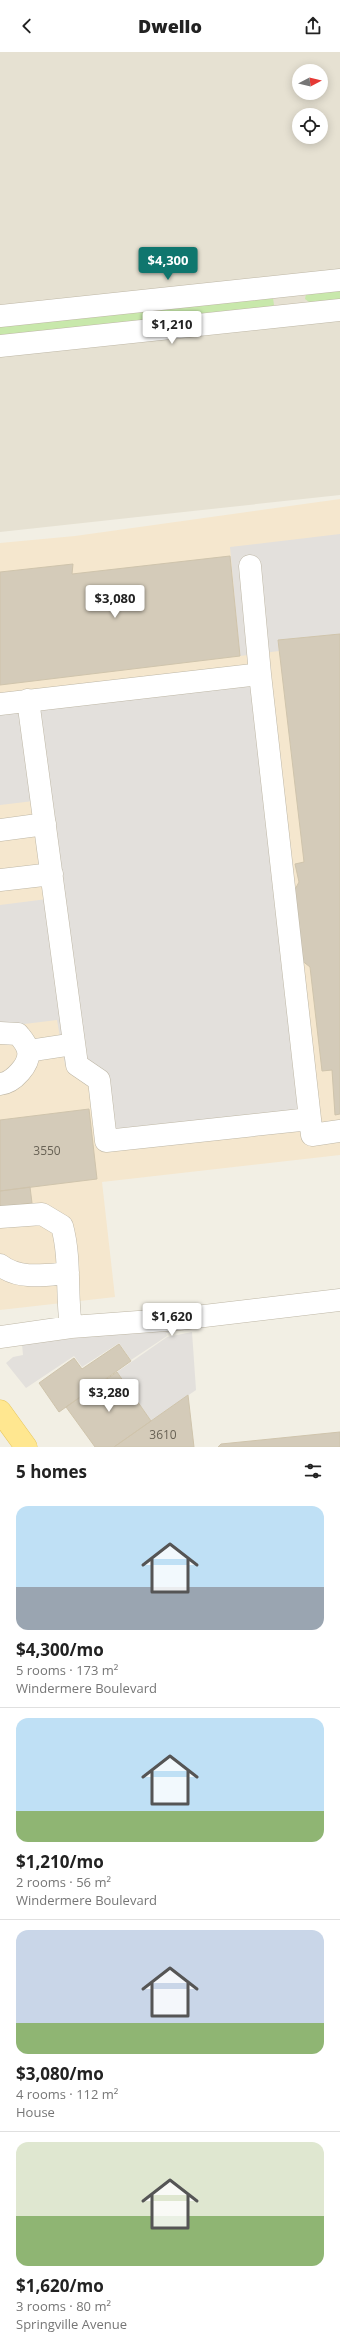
<!DOCTYPE html>
<meta charset="utf-8">
<style>
:root{--surface:#fff;--page:#f2f2f2;--text:#222;--muted:#767676;--line:#e0e0e0;--accent:#0f766e}
body{margin:0;font-family:"Open Sans",sans-serif;background:var(--page);color:var(--text);height:100vh;display:flex;flex-direction:column;font-size:15px;white-space:nowrap}
*{box-sizing:border-box;margin:0}
p{font-size:13px;color:var(--muted)}
.icon{flex:none;width:22px;height:22px;fill:none;stroke:currentColor;stroke-width:2;stroke-linecap:round;stroke-linejoin:round}
.map{position:relative;height:1395px;overflow:hidden}
.side{display:flex;flex-direction:column;background:var(--surface);flex:1}
.side>*{flex:none}
.needle{width:26px;rotate:83deg}
.controls{position:absolute;left:292px;top:12px;display:grid;gap:8px}
.controls a{display:grid;place-items:center;width:36px;height:36px;border-radius:50%;background:var(--surface);box-shadow:0 2px 10px #0003;font-size:20px}
.price{position:absolute;translate:-50% -34px;padding:0 9px;border-radius:4px;background:#fff;color:#222;font-size:13px;line-height:26px;filter:drop-shadow(0 1px 2px #0008)}
.price::after{content:'';position:absolute;left:50%;top:24px;width:12px;height:9px;margin-left:-6px;background:inherit;clip-path:polygon(0 0,100% 0,50% 100%)}
.price.current{background:var(--accent);color:#fff}
ul{padding:0;list-style:none}
li{display:grid;align-content:center;gap:8px;height:212px;padding:0 16px}
li+li{border-top:1px solid var(--line)}
li span{display:grid;place-items:center;height:124px;border-radius:12px;color:#555}
li>.icon{margin-inline-start:auto}
span .icon{width:72px;height:72px;fill:#fffc;stroke-width:1}
li b{font-size:17px}
h2{display:flex;justify-content:space-between;align-items:center;height:48px;padding:0 16px;font-size:17px}
header{display:flex;justify-content:space-between;align-items:center;height:52px;padding:0 16px;background:var(--surface);font-size:18px;font-weight:800}
.map>svg:first-child{display:block}
.residential{fill:#e6e1d2;fill-rule:evenodd}
.commercial{fill:#f5e7ce}
.green{fill:#c8e8ab}
.parking{fill:#e3e0dc}
.building{fill:#d4cbb9;stroke:#cfc4ac}
.lines{fill:none;stroke-linecap:round;stroke-linejoin:round}
.minor-casing{stroke:#beb7a6;stroke-width:23}
.major-casing{stroke:#e6c65e;stroke-width:23}
.minor{stroke:#fff;stroke-width:22}
.major{stroke:#ffe790;stroke-width:22}
.labels{text-anchor:middle;dominant-baseline:central;stroke-width:3.5;stroke-linejoin:round;paint-order:stroke}
.number-label{font-size:12px;fill:#686255}
</style>
<header><svg class="icon" aria-label="back" viewBox="0 0 24 24"><path d="M15 5l-7 7 7 7"/></svg>Dwello<svg class="icon" aria-label="share" viewBox="0 0 24 24"><path d="M12 15V3M7 8l5-5 5 5M5 13v7h14v-7"/></svg></header>
<div class="map">
<svg width="340" height="1395" viewBox="0 0 340 1395">
<rect width="100%" height="100%" fill="#f2efe4"/>
<!-- residential -->
<path class="residential" d="M0 0H340V443L0 480ZM299 19H321V41H299ZM299 63H321V85H299Z"/>
<!-- commercial -->
<path class="commercial" d="M340 447V1103L102 1130 115 1245 0 1258V491L75 484Z"/>
<!-- green -->
<path class="green" d="M340 236V249L312 252 305 247 306 242Z
M273 246 274 253 270 256 0 284V271Z"/>
<!-- parking -->
<path class="parking" d="M340 482V582L278 588 279 599 240 604 230 495Z
M260 622 310 1067 106 1089 91 1023 65 1013 57 968 0 975V853L55 846 42 748 0 753V651Z
M169 1276 170 1281H166L167 1284 131 1308 119 1291 82 1315 74 1304 26 1336 6 1311 13 1305 23 1303 22 1292Z
M192 1280 196 1338 151 1369 117 1320 167 1285Z"/>
<!-- building -->
<path class="building" d="M230 504 240 604 0 633V520L73 512 72 522Z
M340 582V1062L335 1063 332 1018 322 1019 310 915 296 904 290 847 299 830 295 812 304 810 278 588Z
M89 1057 97 1127 0 1139V1068Z
M30 1135 32 1151 0 1155V1139Z
M119 1292 131 1309 59 1360 39 1331 74 1306 82 1317Z
M117 1320 151 1369 114 1395H95L66 1355Z
M188 1343 194 1395H114Z
M340 1380V1395H218L221 1392Z"/>
<g class="lines">
<!-- minor casing -->
<g class="minor-casing">
<path id="minor" d="M0 264 340 228
M0 294 340 258
M250 514 260 622
M0 652 260 622 310 1067 106 1089 99 1028 77 1013 28 648
M0 778 45 772
M0 828 52 822
M0 981 18 982C22 987 26 991 28 998 31 1012 13 1031 0 1032
M28 999 74 992
M310 1067 312 1083 340 1079
M0 1165 42 1162 62 1174C71 1207 66 1242 71 1275
M0 1213C19 1228 45 1223 68 1221
M0 1285 71 1275 179 1267 340 1248"/>
</g>
<!-- major casing -->
<g class="major-casing">
<path id="major" d="M0 1359 26 1395"/>
</g>
<!-- minor -->
<use href="#minor" class="minor"/>
<!-- major -->
<use href="#major" class="major"/>
</g>
<g class="labels">
<!-- number labels -->
<g class="number-label">
<text x="47" y="1098">3550</text>
<text x="163" y="1382">3610</text>
</g>
</g>
</svg>
<div class="controls">
<a><svg class="needle" viewBox="-14 -14 28 28"><path d="M0-13l5 13h-10z" fill="#e53935"/><path d="M0 13l5-13h-10z" fill="#767676"/></svg></a>
<a><svg class="icon" aria-label="locate" viewBox="0 0 24 24"><circle cx="12" cy="12" r="6"/><path d="M12 2v4M12 18v4M2 12h4M18 12h4"/></svg></a>
</div>
<b class="price current" style="left:168px;top:229px">$4,300</b>
<b class="price" style="left:172px;top:293px">$1,210</b>
<b class="price" style="left:115px;top:567px">$3,080</b>
<b class="price" style="left:172px;top:1285px">$1,620</b>
<b class="price" style="left:109px;top:1361px">$3,280</b>
</div>
<section class="side">
<h2>5 homes<svg class="icon" aria-label="filters" viewBox="0 0 24 24"><path d="M4 7h16M4 17h16"/><circle cx="9" cy="7" r="2"/><circle cx="15" cy="17" r="2"/></svg></h2>
<ul>
<li><span style="background:linear-gradient(#bfe0f5 65%,#9aa5b1 0)"><svg class="icon" aria-label="home" viewBox="0 0 24 24"><path d="M3 11l9-7 9 7M6 9v11h12V9"/></svg></span><div><b>$4,300/mo</b><p>5 rooms · 173 m²</p><p>Windermere Boulevard</p></div></li>
<li><span style="background:linear-gradient(#bfe0f5 75%,#8fb573 0)"><svg class="icon" aria-label="home" viewBox="0 0 24 24"><path d="M3 11l9-7 9 7M6 9v11h12V9"/></svg></span><div><b>$1,210/mo</b><p>2 rooms · 56 m²</p><p>Windermere Boulevard</p></div></li>
<li><span style="background:linear-gradient(#c9d6e8 75%,#8fb573 0)"><svg class="icon" aria-label="home" viewBox="0 0 24 24"><path d="M3 11l9-7 9 7M6 9v11h12V9"/></svg></span><div><b>$3,080/mo</b><p>4 rooms · 112 m²</p><p>House</p></div></li>
<li><span style="background:linear-gradient(#dfe7d0 60%,#8fb573 0)"><svg class="icon" aria-label="home" viewBox="0 0 24 24"><path d="M3 11l9-7 9 7M6 9v11h12V9"/></svg></span><div><b>$1,620/mo</b><p>3 rooms · 80 m²</p><p>Springville Avenue</p></div></li>
</ul>
</section>
